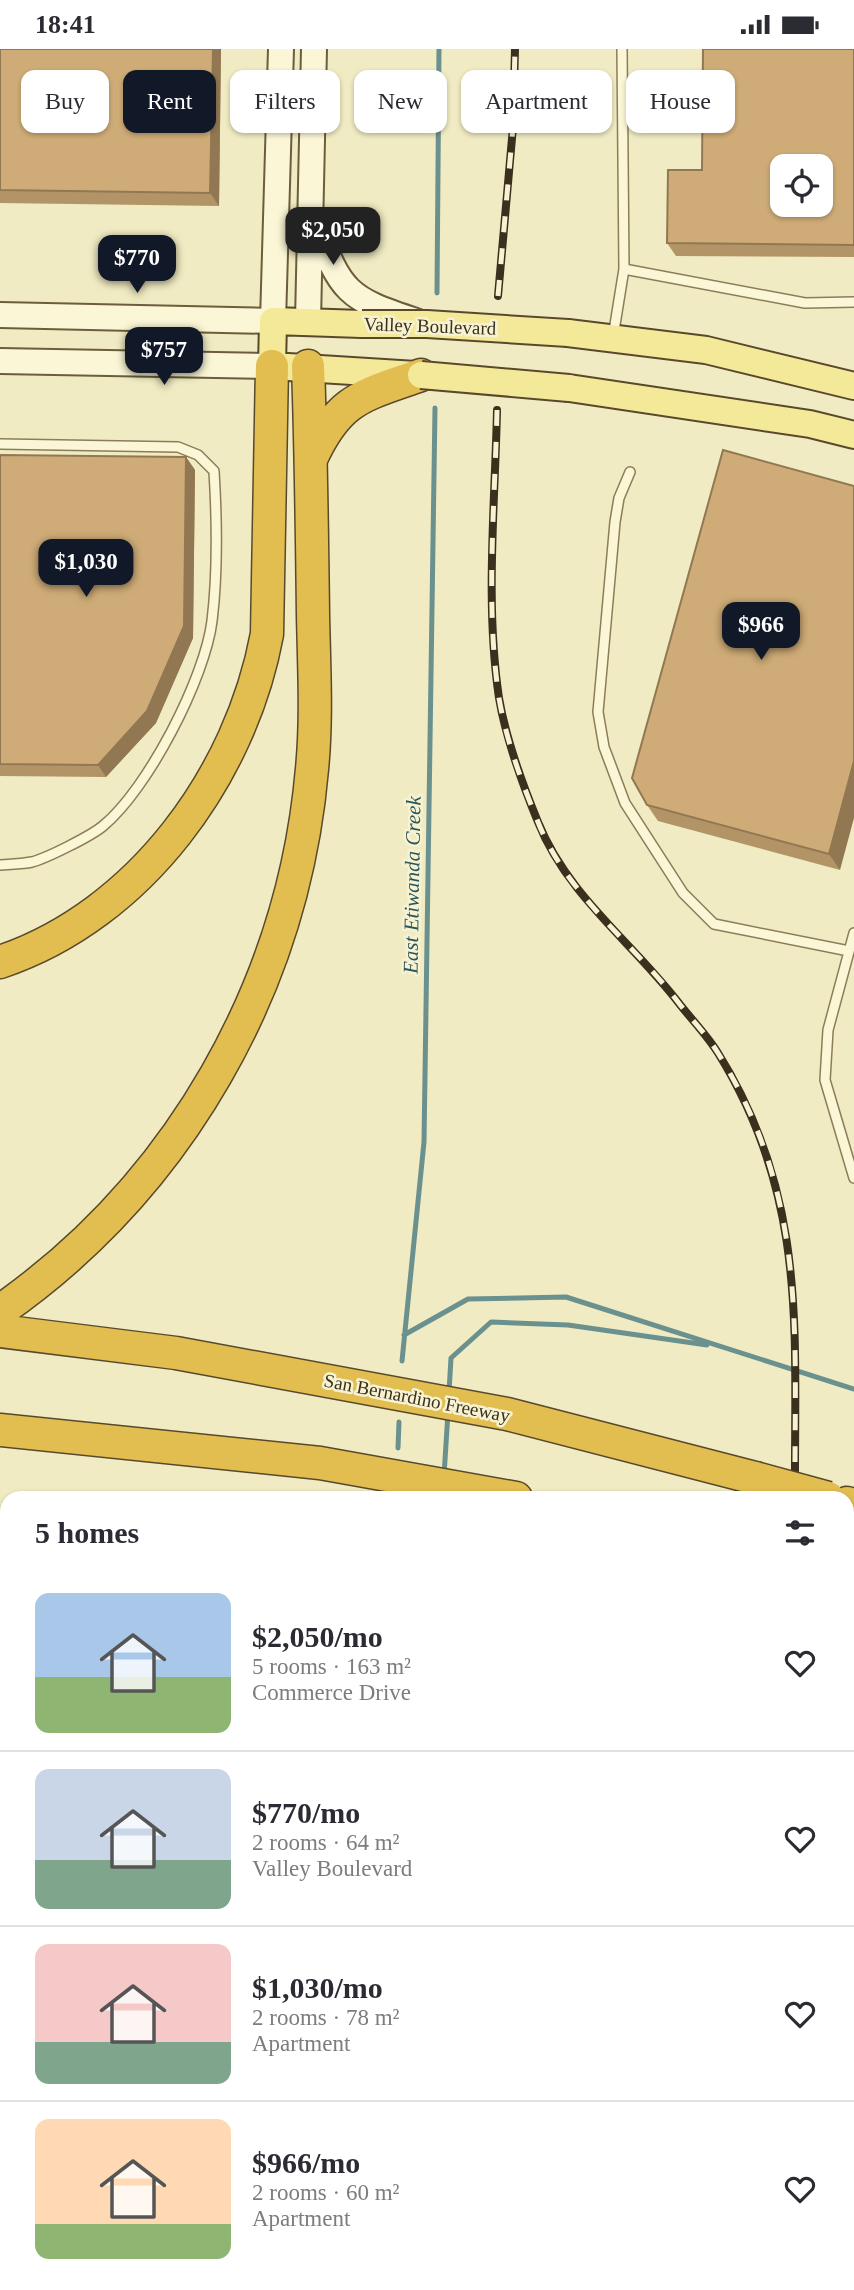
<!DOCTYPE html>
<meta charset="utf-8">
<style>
:root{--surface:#fff;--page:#f2f2f3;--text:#2b2b33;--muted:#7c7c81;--line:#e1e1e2;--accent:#111827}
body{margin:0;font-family:Georgia,serif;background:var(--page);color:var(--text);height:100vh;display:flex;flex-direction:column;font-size:26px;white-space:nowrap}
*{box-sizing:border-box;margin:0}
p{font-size:23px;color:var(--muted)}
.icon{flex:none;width:38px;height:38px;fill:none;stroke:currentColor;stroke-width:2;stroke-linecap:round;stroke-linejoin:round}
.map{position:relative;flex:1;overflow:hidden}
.sheet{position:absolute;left:0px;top:1442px;width:854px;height:800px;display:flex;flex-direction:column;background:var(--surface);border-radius:21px 21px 0 0;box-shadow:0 2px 5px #0004}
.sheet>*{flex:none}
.banner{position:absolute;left:21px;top:21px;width:812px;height:63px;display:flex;gap:14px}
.tools{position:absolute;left:770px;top:105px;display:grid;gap:14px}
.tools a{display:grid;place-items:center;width:63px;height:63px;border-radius:14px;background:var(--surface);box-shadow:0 2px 5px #0004;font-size:35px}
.price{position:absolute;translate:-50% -60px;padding:0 16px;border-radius:14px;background:var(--accent);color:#fff;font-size:23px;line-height:46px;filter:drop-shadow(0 2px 4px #0008)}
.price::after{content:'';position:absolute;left:50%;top:42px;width:21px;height:16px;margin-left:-10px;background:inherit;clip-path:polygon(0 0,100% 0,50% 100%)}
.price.selected{background:#222;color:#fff}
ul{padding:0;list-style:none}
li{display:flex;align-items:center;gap:21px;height:175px;padding:0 35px}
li+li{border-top:2px solid var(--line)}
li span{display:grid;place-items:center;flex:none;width:196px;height:140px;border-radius:14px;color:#555}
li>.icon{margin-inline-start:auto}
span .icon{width:84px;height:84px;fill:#fffc;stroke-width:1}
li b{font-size:30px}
h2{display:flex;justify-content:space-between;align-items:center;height:84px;padding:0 35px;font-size:30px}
.tag{padding:0 24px;border-radius:14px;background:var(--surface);box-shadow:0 2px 5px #0004;font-size:24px;line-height:63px}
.tag.selected{background:var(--accent);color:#fff}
.status{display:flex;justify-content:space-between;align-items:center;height:49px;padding:0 35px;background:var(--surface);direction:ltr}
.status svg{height:19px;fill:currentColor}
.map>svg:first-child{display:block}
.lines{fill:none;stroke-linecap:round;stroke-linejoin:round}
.stream{stroke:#6b918f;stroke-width:5}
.lane-casing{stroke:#8b7d59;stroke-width:12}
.secondary-casing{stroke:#6c5d3c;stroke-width:28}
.primary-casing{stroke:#58492d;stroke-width:30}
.highway-casing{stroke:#58492d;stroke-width:35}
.lane{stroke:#faf6d6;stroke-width:9}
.secondary{stroke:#faf6d6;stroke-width:24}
.primary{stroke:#f4e999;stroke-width:26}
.highway{stroke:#e2bd50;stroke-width:32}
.rail-casing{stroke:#3a301d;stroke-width:8}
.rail{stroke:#f7f3d2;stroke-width:5;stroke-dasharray:16;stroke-linecap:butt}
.primary-bridge-casing{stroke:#58492d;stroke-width:30;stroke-linecap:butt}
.highway-bridge-casing{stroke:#58492d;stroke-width:35;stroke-linecap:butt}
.primary-bridge{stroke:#f4e999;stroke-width:26}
.highway-bridge{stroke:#e2bd50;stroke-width:32}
.wall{fill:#b29466}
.shaded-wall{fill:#917853}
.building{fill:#cfac77;stroke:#917853;stroke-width:2;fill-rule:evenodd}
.labels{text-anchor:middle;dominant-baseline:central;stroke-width:5;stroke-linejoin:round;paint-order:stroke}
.street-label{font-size:19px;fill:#3a301d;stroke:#f7f3d2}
.water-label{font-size:21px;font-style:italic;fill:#2c555a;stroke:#f7f3d2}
</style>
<div class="status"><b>18:41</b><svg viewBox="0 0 49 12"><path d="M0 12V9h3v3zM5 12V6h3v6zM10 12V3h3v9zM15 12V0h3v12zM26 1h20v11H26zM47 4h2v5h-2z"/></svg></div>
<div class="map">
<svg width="854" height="2241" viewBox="0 0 854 2241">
<rect width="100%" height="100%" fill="#f0ebc2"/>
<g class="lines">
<!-- stream -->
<path class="stream" d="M437 244 439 0
M404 1286 468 1250 566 1248 854 1340
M402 1312 424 1093 435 359
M449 1343 451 1309 491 1273 568 1276 707 1296
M398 1399 399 1373
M444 1427 448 1363"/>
<!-- lane casing -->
<g class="lane-casing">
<path id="lane" d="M624 220 805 254 854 253
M613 288 624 220 622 0
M0 395 178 398 198 406 214 422C217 471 218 523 212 572 205 629 148 740 103 777 91 787 47 809 32 813 22 815 10 815 0 816
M630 423 619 449 615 473 598 663 604 698 625 754 683 844 714 875 849 902
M854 884 828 981 825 1031 854 1129
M0 1579H7
M0 1900 7 1899
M0 1999H7
M847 2163H854
M0 2188H7"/>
</g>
<!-- secondary casing -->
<g class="secondary-casing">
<path id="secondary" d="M316 175C340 243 348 250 416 272
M0 266 273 272 281 0
M308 272 314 0
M0 312 272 317"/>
</g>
<!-- primary casing -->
<g class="primary-casing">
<path id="primary" d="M362 275 273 272 272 317 416 326
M568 284 706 301 854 337
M569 339 810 375 854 386"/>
</g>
<!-- highway casing -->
<g class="highway-casing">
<path id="highway" d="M311 410C339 349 362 347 421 326
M0 913C140 866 241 726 267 585L272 317
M0 1262C179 1137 293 938 312 720 317 669 314 617 313 566 312 483 311 400 308 317
M0 1282 176 1304 507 1365 755 1429
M0 1381 320 1414 516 1449
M847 1454 854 1456
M0 1490H7
M847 1531 854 1533
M847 1559 854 1560"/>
</g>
<!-- lane -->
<use href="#lane" class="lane"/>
<!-- secondary -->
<use href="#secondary" class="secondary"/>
<!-- primary -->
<use href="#primary" class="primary"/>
<!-- highway -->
<use href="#highway" class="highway"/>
<!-- rail casing -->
<g class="rail-casing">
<path id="rail" d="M498 247 513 78 515 0
M497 361C495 456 485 555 499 649 506 691 522 734 538 773 567 846 632 893 678 953 691 970 707 986 718 1004 809 1150 794 1286 795 1449
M847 1884 854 1898
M847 2207 854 2206
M0 2232H7"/>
</g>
<!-- rail -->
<use href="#rail" class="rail"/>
<!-- primary-bridge casing -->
<g class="primary-bridge-casing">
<path id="primary-bridge" d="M362 275H427L568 284
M421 326 569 339"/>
</g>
<!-- highway-bridge casing -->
<g class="highway-bridge-casing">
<path id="highway-bridge" d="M755 1429 828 1449"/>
</g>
<!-- primary-bridge -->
<use href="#primary-bridge" class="primary-bridge"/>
<!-- highway-bridge -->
<use href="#highway-bridge" class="highway-bridge"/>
</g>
<!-- wall -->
<path class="wall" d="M0 0H221L219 157 0 154Z
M854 0V208L676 207 667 194 702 121Z
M723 401 840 821 658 772 647 756Z
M0 406 186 408 195 421 193 589 156 674 106 728 0 727Z
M0 1595H7V1827L0 1828Z"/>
<!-- shaded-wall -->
<path class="shaded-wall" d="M213 0H221L219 157 210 144Z
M186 408 195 421 193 589 156 674 106 728 98 716Z
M854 712V769L840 821 829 805Z"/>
<!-- building -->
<path class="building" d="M0 0H213L210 144 0 141Z
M703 0H854V196L667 194 668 121H702ZM782 117H821V156H782Z
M723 401 854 437V712L829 805 647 756 632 729Z
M0 406 186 408 184 577 147 662 98 716 0 715Z
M0 1595H7V1815H0Z"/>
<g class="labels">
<!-- street labels -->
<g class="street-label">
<text transform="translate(430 277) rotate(2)">Valley Boulevard</text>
<text transform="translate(417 1349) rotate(11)">San Bernardino Freeway</text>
</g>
<!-- water labels -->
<g class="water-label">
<text transform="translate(412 836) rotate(-89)">East Etiwanda Creek</text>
</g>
</g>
</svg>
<div class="tools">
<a><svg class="icon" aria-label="locate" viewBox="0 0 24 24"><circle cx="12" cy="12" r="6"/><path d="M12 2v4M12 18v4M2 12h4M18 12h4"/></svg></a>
</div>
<b class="price selected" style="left:333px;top:218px">$2,050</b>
<b class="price" style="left:137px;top:246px">$770</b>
<b class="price" style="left:164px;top:338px">$757</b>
<b class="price" style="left:86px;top:550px">$1,030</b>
<b class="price" style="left:761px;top:613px">$966</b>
<div class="banner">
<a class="tag">Buy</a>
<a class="tag selected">Rent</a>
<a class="tag">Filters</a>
<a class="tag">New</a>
<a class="tag">Apartment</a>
<a class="tag">House</a>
</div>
<section class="sheet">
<h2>5 homes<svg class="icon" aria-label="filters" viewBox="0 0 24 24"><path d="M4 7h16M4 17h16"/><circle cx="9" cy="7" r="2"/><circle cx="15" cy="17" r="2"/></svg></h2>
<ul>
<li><span style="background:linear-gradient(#a9c7e8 60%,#8fb573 0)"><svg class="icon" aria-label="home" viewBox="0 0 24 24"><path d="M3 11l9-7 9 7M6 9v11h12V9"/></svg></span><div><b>$2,050/mo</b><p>5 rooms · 163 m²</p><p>Commerce Drive</p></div><svg class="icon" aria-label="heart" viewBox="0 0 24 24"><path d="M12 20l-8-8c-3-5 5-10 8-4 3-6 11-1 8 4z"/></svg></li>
<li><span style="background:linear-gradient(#c9d6e8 65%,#7fa58c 0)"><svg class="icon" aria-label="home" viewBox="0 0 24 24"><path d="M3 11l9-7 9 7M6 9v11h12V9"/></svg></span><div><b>$770/mo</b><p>2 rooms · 64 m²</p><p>Valley Boulevard</p></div><svg class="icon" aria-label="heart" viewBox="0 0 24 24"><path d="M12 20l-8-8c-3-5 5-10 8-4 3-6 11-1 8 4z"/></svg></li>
<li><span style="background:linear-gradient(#f6c9c9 70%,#7fa58c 0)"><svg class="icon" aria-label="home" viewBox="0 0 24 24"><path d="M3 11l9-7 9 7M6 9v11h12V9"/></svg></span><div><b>$1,030/mo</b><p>2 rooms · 78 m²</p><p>Apartment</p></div><svg class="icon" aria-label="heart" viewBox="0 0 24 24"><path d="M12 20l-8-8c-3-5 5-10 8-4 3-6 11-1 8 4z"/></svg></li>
<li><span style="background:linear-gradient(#ffd9b3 75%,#8fb573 0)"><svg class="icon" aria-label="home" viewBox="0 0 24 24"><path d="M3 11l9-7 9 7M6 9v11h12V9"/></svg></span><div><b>$966/mo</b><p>2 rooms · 60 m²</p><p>Apartment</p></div><svg class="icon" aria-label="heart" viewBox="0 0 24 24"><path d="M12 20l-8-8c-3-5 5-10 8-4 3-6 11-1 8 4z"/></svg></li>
</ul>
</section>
</div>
